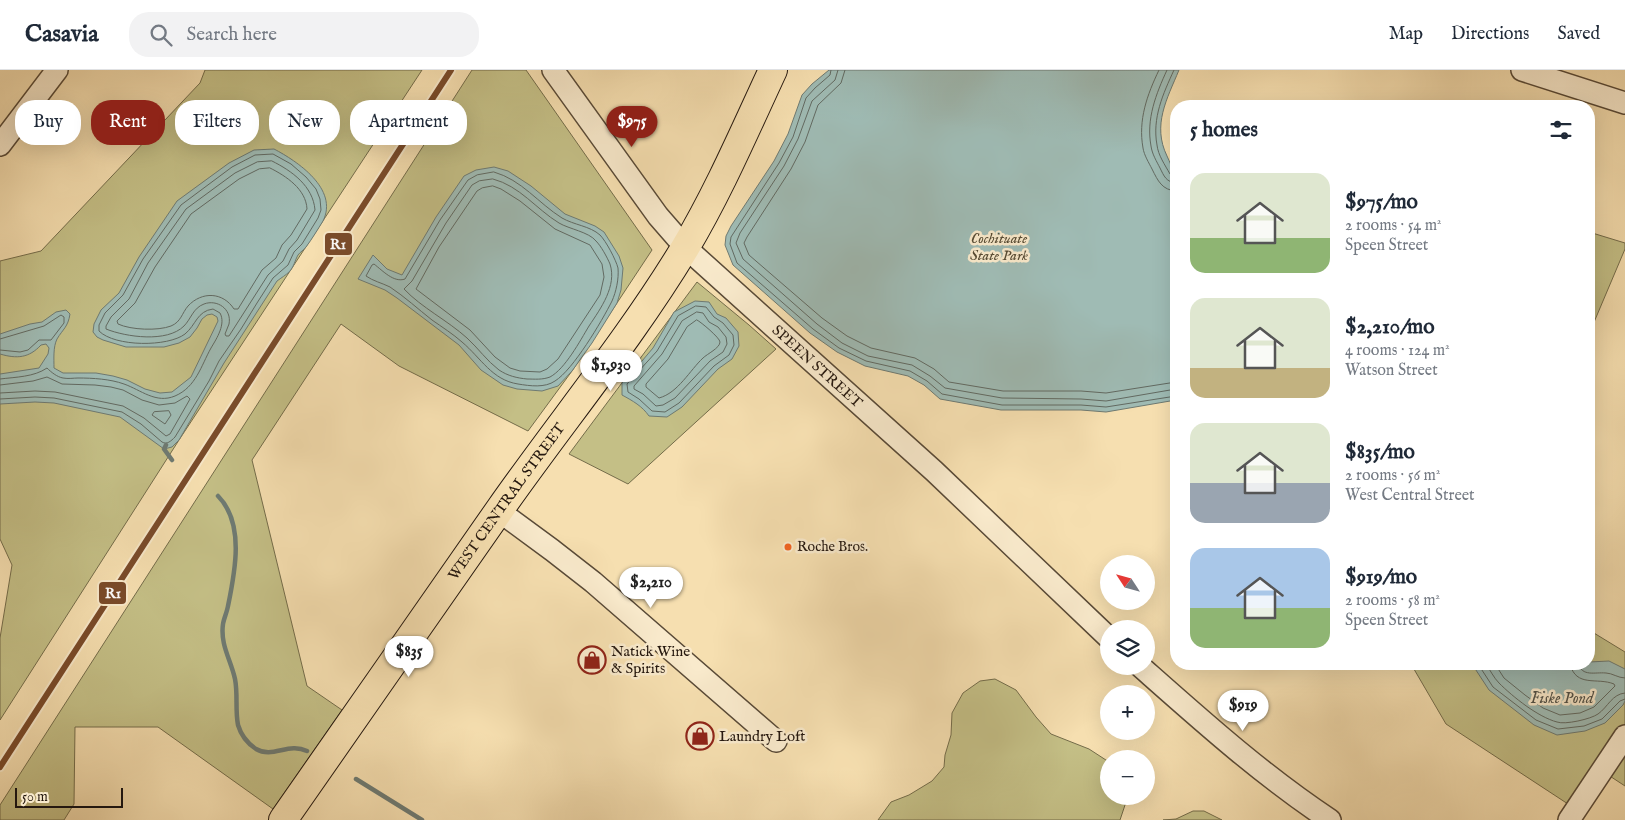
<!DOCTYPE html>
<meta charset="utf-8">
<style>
:root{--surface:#fff;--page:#f2f2f3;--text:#1f2937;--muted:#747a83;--line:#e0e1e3;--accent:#8f2418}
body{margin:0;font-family:"IM FELL English",serif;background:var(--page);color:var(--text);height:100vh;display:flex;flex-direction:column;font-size:19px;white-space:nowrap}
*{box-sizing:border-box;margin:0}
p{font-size:16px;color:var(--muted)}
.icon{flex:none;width:28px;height:28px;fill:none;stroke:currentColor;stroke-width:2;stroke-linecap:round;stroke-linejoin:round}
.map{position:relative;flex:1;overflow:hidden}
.side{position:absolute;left:1170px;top:30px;width:425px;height:570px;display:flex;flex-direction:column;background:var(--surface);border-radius:20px;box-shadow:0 5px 20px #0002}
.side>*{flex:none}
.guide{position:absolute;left:15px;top:30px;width:475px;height:45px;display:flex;gap:10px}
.needle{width:32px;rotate:306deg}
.controls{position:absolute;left:1100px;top:485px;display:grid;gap:10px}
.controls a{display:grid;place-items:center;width:55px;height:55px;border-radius:50%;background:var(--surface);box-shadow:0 5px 20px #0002;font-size:25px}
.scale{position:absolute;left:15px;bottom:12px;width:108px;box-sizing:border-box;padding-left:5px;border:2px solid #25180f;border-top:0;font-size:14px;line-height:18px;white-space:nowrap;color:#25180f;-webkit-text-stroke:4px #f9eacc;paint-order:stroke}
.price{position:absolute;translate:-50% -42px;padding:0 11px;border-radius:18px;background:#fff;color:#222;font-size:16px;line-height:32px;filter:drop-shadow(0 1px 2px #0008)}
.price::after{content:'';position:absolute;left:50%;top:30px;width:15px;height:11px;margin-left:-8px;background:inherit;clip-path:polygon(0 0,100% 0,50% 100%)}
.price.current{background:var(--accent);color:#fff}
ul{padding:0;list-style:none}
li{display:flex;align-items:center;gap:15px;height:125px;padding:0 20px}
li span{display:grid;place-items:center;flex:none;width:140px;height:100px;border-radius:15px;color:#555}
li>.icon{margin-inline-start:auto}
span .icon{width:60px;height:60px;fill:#fffc;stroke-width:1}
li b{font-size:21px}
h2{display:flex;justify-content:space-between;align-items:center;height:60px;padding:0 20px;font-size:21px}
.tag{padding:0 18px;border-radius:20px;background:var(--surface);box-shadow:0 5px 20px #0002;font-size:18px;line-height:45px}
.tag.current{background:var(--accent);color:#fff}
header{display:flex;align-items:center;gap:30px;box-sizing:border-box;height:70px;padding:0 25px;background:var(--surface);border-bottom:1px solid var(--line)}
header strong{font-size:24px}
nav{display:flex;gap:28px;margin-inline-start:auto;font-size:18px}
.search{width:350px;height:45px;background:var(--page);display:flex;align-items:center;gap:12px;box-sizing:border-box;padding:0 18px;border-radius:20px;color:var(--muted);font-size:19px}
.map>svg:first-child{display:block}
.green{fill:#c4bf86;stroke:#746c4a}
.water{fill:#9fbbb4;stroke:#6e7a72}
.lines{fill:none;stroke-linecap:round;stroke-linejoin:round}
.shore{stroke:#626a62;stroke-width:1}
.stream{stroke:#6e7a72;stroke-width:4.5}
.minor-casing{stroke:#594a37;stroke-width:24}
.major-casing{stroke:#25180f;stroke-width:30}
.minor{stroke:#f9eacc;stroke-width:21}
.major{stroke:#f6dfb0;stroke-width:28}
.rail-1-casing{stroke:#f9eacc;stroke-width:10}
.rail-1{stroke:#7a4b2a;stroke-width:6}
.bus-dot{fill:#f26522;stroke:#f9eacc;stroke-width:2}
.labels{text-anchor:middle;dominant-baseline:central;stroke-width:5;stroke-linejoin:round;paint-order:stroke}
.bus-label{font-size:14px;fill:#25180f;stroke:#f9eacc;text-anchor:start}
.park-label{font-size:15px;font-style:italic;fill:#554a33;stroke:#f9eacc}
.street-label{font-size:15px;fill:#25180f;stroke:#f9eacc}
.poi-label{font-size:15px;fill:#25180f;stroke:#f9eacc;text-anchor:start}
.water-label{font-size:16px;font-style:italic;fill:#505149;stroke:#f9eacc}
.line-badge{stroke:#f9eacc;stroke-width:2}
.badge-label{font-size:14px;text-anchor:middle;font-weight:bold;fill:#fff}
</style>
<header>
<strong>Casavia</strong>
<div class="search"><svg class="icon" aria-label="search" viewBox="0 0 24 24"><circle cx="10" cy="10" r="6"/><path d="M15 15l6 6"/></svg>Search here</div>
<nav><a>Map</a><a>Directions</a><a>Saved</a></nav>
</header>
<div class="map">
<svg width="1625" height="750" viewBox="0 0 1625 750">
<rect width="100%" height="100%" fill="#f6dfb0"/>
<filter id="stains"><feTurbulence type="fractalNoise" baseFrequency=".004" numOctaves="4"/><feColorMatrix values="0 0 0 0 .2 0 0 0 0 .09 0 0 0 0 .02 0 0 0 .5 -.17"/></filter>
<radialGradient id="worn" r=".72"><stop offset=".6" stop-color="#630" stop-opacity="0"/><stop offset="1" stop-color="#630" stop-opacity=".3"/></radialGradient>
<!-- green -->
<path class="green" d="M205 0H422L179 370 0 650V568L12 495 0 469V191L41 181 200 13Z
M472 0H526L652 180 572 301 528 361 399 296 341 254 252 390 307 616 342 640 273 739 158 657H75L74 734 64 750H0V735Z
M1589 162 1625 173V179L1589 264Z
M697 212 749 255 776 279 628 414 569 384Z
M1589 560 1625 582V716L1593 695 1568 734 1446 654 1411 594H1589Z
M995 609 1016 620 1036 647 1051 664 1089 679 1109 692V726H1128L1120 750H878L891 732 909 725 932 711 944 697 945 685 951 665 952 643 963 623 980 611Z
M1193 741H1204L1222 750H1163L1176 749Z"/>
<!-- water -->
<path class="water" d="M829 0H1179C1167 29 1152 55 1167 86 1170 92 1172 99 1176 104V330L1106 342 1081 340H1001L940 329 924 315 908 306 865 296 837 282 810 263 733 195 725 175 726 166 731 156 774 91 788 64 802 25 812 14Z
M274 79C297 91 339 119 323 151 318 159 312 169 306 177 304 180 300 182 298 185 295 190 294 197 289 202 286 205 281 208 277 211L224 293 179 370 172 377 164 379 120 347 54 333 35 332 0 334V304L39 298 48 284 49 278 46 274 41 275C29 288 17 289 0 284V264L30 254 42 252 56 242 66 240 70 244C68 257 63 259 57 269 53 277 54 289 54 298L63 303H96L113 306 127 310 145 319 160 323 172 322 191 307 218 251 217 247 212 244 207 245 202 249 197 258 190 267 179 273 164 277H126L103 270 97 267 93 262 94 254 101 240 119 223 139 187 177 131 229 93 254 80Z
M494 97 508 101 531 116 565 144 595 156 604 162 619 186 623 198 621 220 617 233 592 273 572 301 558 316 542 321 517 319 503 315 481 300 459 275 397 228 385 220 358 209 373 185 387 199 402 205 436 147 464 106 476 100Z
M695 231 709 232 717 244 726 248 738 262 739 276 732 289 718 299 682 337 667 347 649 346C642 336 633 331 622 325V313L628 305 642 291 653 278 674 242Z
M1609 591 1625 599V631L1623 635 1605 653 1585 661 1557 665 1534 655 1489 620 1472 594H1589V592Z"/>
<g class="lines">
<!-- shore -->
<path class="shore" d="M831 0 830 5 815 18 806 28 793 67 779 93 731 167 730 174 737 193 813 259 839 278 866 291 910 301 927 311 942 324 1002 335H1081L1106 337 1176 326
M838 0 835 10 812 31 798 69 784 96 740 163 736 173 743 189 817 254 842 273 868 286 912 295 930 306 945 318 1002 328 1081 329 1106 331 1176 319
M845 0 841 13 818 35 805 72 791 99 747 167 744 173 749 185 822 248 847 266 871 278 915 288 934 299 949 312 1003 321H1081L1106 323 1176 312
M1159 0C1147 25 1138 50 1143 78 1144 85 1149 93 1152 99 1158 111 1162 120 1176 121
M1167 0C1156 24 1146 49 1151 76 1152 84 1157 92 1160 98 1164 106 1166 112 1176 113
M1174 0C1163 24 1152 48 1157 75 1158 85 1165 95 1170 104L1176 107
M272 91C292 101 313 116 315 140L297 170 289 179 283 191 268 205 229 266H226L225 264C226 261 228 257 229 254 232 239 217 229 204 234 193 238 191 249 184 256 167 273 126 267 106 259V256L111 247 129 229 148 193 186 139 235 103 257 92Z
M270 98C286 106 306 119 307 139L291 165 282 175 276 188 262 200 238 239H234C223 222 202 221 188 236 182 243 181 252 171 256 158 261 131 260 118 254L117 251 135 233 155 197 191 144 239 109 259 99Z
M494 102C522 110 538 133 562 148 574 155 590 156 600 165 606 171 616 190 618 198 619 209 616 222 612 231 602 251 573 300 555 311 545 318 530 316 518 314 492 310 481 288 462 272 453 264 442 257 432 250 418 239 405 227 390 217 382 213 373 211 366 206L372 195 374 194C383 201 394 213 405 209L440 150 468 110 477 105Z
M493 109C520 116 536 139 559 153 569 159 589 162 596 171 601 176 607 187 610 194 617 216 601 238 589 256 580 271 565 299 550 307 542 310 535 309 527 309 517 308 508 306 499 300 487 291 478 278 467 268 447 250 422 238 404 219L412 211 446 153 472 115 479 111Z
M493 116 501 119 520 131 555 159 590 175 602 194 604 207 600 225 558 289 547 299 540 302 520 301 510 298 495 287 470 260 416 219 439 177 477 121 482 118Z
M696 236 706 237 714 247 723 253 733 265 734 275 729 285 714 296 679 333 665 342 652 341 639 329 628 322 627 314 657 281 678 246Z
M697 242 703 243 709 252 718 257 726 267 727 274 723 282 710 291 675 328 663 335 656 336 643 324 634 319V316L662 284 682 251Z
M697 250C701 252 720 268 720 272 720 278 707 284 703 288 690 300 678 323 659 328L646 317V314L668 289 687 257Z
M0 269 44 256 61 245 64 247V253L51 270H39L28 280 20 282 0 280
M0 309C16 307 34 307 47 298 51 302 57 307 63 308 68 309 74 308 78 308 93 308 110 309 124 314 141 320 156 334 175 326 196 317 201 296 211 278 217 268 226 254 220 243L213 239C197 241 196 255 185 264 168 277 115 277 99 261V255L105 243 123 225 143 189 181 135 232 97 255 85 273 84 291 94 306 107 316 119 320 129 321 140 318 148 302 174 294 182 288 195 273 208 257 233 241 259 219 291 209 311 175 367C171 371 167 375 162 372L141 354 122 342 54 328 35 327 0 329
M0 315 33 311 47 307 62 314 95 315 111 317 123 320 142 330 159 335 175 333 187 326 190 329 170 364 166 366 144 348 123 336 55 322 35 321 0 323
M169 341 171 345 165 354 152 345 154 342Z
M1478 594 1493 617 1536 650 1558 659 1584 656 1602 649 1620 631 1625 629
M1486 594C1490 600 1494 608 1499 613 1513 627 1538 647 1557 652 1565 655 1591 649 1598 644 1608 637 1612 624 1625 623
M1495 594 1504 608 1525 625 1543 638 1560 645 1580 643 1594 637 1615 616 1614 614C1597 607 1576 618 1570 594
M1578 594C1583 607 1594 602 1606 603 1612 603 1618 608 1625 608"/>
<!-- stream -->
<path class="stream" d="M166 375 164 379 172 390
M218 426C245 453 235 502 228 536 227 542 224 548 223 554 220 575 231 590 235 609 238 624 235 640 238 655 241 665 247 673 256 679 273 689 288 672 307 681
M356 709 422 750"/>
<!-- minor casing -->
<g class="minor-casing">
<g id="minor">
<path id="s1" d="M553 0 658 146 685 177 934 401 1109 568"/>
<path d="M1522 0 1625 33"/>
<path d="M0 75 57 0"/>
<path d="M499 441 552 480 593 512 776 671"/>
<path d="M1140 596C1201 650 1262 705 1330 750"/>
<path d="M1569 750 1625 666"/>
</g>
</g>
<!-- major casing -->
<g class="major-casing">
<g id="major">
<path id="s2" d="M283 750C356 647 427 542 500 439 561 352 630 269 685 178 719 121 745 60 773 0"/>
</g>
</g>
<!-- minor -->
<use href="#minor" class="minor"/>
<!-- major -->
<use href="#major" class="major"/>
<!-- rail-1 casing -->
<g class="rail-1-casing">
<path id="rail-1" d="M0 697 451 0"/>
</g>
<!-- rail-1 -->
<use href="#rail-1" class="rail-1"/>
</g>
<!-- icons -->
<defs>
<g id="shop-ring" transform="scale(1.4375)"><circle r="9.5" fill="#f9eacc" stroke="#8f2418" stroke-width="1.5"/><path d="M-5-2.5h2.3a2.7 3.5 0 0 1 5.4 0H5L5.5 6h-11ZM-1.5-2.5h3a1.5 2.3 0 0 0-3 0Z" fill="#8f2418"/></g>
</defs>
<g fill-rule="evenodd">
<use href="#shop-ring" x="592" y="590"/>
<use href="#shop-ring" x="700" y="666"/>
</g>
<!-- markers -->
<circle class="bus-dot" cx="788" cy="477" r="4.5"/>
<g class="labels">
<!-- bus labels -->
<g class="bus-label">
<text x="797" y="477">Roche Bros.</text>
</g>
<!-- park labels -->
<g class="park-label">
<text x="999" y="168">Cochituate<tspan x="999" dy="17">State Park</tspan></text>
</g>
<!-- street labels -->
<g class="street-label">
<text stroke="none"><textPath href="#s1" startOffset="399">SPEEN STREET</textPath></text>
<text stroke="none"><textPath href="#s2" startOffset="389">WEST CENTRAL STREET</textPath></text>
</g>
<!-- poi labels -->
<g class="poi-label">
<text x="611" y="581">Natick Wine<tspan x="611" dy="17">&amp; Spirits</tspan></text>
<text x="719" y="666">Laundry Loft</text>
</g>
<!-- water labels -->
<g class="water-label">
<text x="1562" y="629">Fiske Pond</text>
</g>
</g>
<g class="line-badge">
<rect x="324" y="162" width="29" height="24" rx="5" fill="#7a4b2a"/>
<rect x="98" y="511" width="29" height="24" rx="5" fill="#7a4b2a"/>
</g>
<g class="badge-label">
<text x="338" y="179">R1</text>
<text x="113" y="528">R1</text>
</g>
<rect width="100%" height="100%" filter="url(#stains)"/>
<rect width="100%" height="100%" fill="url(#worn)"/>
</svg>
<div class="controls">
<a><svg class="needle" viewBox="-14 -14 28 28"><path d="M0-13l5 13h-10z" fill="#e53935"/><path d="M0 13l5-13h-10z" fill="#747a83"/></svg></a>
<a><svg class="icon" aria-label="layers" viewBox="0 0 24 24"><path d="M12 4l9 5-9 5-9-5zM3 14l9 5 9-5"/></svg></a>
<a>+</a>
<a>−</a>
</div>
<div class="scale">50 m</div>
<b class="price current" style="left:632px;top:78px">$975</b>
<b class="price" style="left:611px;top:322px">$1,930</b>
<b class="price" style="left:651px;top:539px">$2,210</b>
<b class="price" style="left:409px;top:608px">$835</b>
<b class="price" style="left:1243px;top:662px">$919</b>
<div class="guide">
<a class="tag">Buy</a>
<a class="tag current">Rent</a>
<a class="tag">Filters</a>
<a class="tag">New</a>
<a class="tag">Apartment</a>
</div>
<section class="side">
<h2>5 homes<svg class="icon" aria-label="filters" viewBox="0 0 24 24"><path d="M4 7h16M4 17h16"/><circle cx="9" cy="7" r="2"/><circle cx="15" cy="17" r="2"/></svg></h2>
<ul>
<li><span style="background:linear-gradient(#dfe7d0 65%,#8fb573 0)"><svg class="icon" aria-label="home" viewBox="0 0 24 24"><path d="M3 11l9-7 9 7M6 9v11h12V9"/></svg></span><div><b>$975/mo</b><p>2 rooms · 54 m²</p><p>Speen Street</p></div></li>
<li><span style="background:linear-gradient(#dfe7d0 70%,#c2b280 0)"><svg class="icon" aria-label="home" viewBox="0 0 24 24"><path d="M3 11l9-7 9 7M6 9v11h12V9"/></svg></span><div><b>$2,210/mo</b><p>4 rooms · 124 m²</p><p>Watson Street</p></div></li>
<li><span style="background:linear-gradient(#dfe7d0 60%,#9aa5b1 0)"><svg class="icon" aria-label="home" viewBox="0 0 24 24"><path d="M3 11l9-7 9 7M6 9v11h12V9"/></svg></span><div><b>$835/mo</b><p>2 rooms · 56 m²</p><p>West Central Street</p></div></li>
<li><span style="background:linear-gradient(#a9c7e8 60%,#8fb573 0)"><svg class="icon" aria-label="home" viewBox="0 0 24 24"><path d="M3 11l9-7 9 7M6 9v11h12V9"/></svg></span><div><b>$919/mo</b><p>2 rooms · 58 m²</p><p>Speen Street</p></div></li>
</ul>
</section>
</div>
